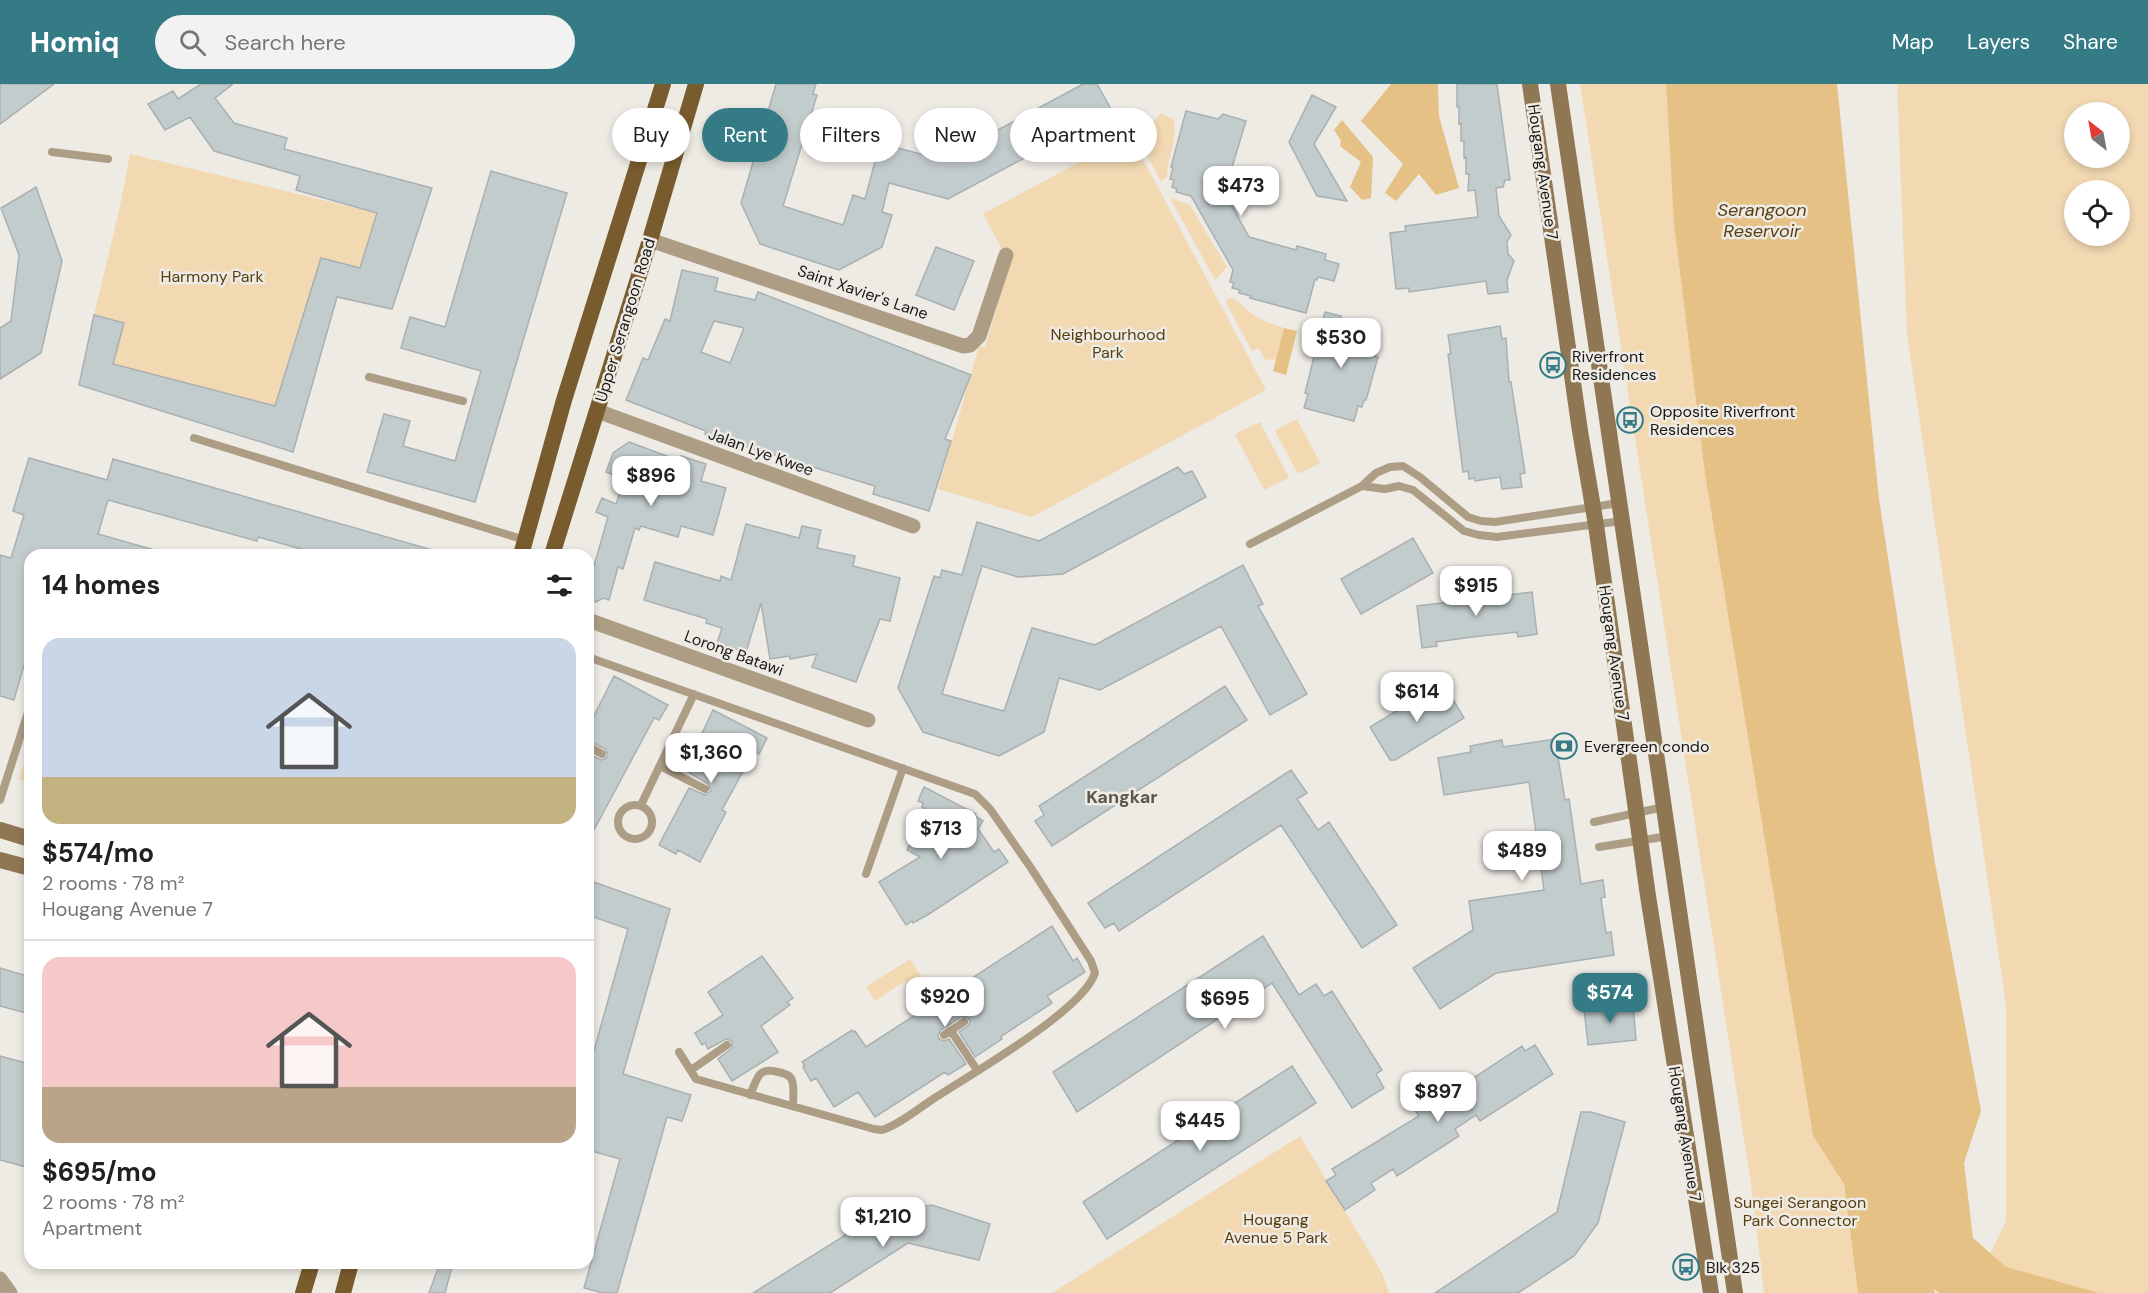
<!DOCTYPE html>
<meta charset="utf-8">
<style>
:root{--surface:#fff;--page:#f2f2f2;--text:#202124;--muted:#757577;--line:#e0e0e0;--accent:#347b86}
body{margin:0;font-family:"DM Sans",sans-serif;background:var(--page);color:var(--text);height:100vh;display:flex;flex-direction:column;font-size:22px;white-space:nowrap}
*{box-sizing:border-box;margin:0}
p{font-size:20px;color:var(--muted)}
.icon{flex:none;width:33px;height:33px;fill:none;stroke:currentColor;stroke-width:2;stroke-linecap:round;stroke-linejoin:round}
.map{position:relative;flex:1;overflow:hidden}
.details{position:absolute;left:24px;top:465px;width:570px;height:720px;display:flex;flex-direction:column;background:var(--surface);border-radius:18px;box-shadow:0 3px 9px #0003}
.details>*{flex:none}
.hud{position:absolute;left:612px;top:24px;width:570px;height:54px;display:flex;gap:12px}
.needle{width:39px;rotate:329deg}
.buttons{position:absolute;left:2064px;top:18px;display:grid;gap:12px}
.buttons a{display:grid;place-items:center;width:66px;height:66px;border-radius:50%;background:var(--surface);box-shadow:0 3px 9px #0003;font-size:30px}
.price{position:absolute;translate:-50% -51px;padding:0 14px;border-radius:12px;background:#fff;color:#222;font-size:20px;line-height:39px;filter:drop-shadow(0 2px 3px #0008)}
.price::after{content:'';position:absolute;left:50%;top:36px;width:18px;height:14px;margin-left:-9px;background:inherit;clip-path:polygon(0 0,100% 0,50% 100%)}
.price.on{background:var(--accent);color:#fff}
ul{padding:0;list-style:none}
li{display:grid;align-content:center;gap:12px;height:318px;padding:0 18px}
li+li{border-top:2px solid var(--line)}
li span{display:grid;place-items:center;height:186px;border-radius:18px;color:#555}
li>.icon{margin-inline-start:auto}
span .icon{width:108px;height:108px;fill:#fffc;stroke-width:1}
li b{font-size:26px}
h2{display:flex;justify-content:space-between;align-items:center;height:72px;padding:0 18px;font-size:26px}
.chip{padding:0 21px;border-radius:27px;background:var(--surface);box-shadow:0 3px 9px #0003;font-size:21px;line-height:54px}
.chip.on{background:var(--accent);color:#fff}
header{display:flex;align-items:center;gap:36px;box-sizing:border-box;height:84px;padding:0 30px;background:var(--accent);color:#fff}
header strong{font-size:28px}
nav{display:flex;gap:33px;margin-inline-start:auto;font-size:21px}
.search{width:420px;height:54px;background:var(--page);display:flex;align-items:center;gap:15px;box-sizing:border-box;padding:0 21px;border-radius:33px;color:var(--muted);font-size:22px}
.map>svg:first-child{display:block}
.green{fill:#f2d9b2;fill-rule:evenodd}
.water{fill:#e6c185}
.building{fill:#c3cccd;stroke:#a8b0b2;stroke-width:1.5;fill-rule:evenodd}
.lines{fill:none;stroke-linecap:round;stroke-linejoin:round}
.service{stroke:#ad9d85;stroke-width:8}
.minor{stroke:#ad9d85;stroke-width:15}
.secondary{stroke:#8f7753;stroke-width:16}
.primary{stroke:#795c2d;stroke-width:16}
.labels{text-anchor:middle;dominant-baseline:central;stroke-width:5;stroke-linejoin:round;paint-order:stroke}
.street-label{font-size:16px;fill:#191715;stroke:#eeeae4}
.park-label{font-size:16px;fill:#573e0f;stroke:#eeeae4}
.poi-label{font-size:16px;fill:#191715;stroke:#eeeae4;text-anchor:start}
.water-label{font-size:18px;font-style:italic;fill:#583e10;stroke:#eeeae4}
.neighbourhood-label{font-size:18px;font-weight:bold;fill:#595650;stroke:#eeeae4}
</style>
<header>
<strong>Homiq</strong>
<div class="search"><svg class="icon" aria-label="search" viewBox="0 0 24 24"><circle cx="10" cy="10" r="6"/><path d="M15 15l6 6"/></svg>Search here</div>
<nav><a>Map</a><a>Layers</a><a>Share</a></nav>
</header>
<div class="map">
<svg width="2148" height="1209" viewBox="0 0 2148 1209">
<rect width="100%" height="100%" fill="#eeeae4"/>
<!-- green -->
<path class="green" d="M1580 0H1666L1674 140 1705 390 1813 1052 1844 1100 1858 1209H1764L1751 1100Z
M1897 0H2148V1209H1971L2006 1137V921L1907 251ZM2074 28H2120V74H2074ZM2074 106H2120V152H2074Z
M1161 29 1173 35C1179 55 1167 73 1167 93L1161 97 1138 55 1156 46 1153 39Z
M1130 51 1266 306 1032 433 938 405 979 262 985 263 1010 180 983 130Z
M130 70 377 129 360 184 321 175 275 322 113 280 124 239 94 231 120 123Z
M1170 114 1190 121 1227 183 1215 196Z
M1231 214C1239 216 1244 224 1251 229 1260 236 1273 240 1284 244L1276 275 1265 276 1259 264 1252 267 1226 219 1227 215Z
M1297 335 1320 379 1298 390 1275 347Z
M1260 338 1289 394 1264 406 1235 350Z
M30 659V699L19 695Z
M910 875 921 892 908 901 905 897 875 917 866 903Z
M1300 1052 1382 1189 1389 1209H1052Z"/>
<!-- water -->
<path class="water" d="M1391 0H1438L1439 32 1459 104 1436 111 1419 90 1396 117 1385 109 1403 80 1361 37Z
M1666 0H1837L1879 415 1935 779 1981 1027 1964 1079 1973 1154 2006 1183 2099 1209H1939L1934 1205 1935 1209H1858L1844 1100 1813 1052 1705 390 1674 140Z
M1342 36 1373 73 1371 114 1362 116 1350 103 1361 78 1340 62 1341 57 1334 46Z
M1284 244 1297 247 1286 291 1273 287Z"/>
<!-- building -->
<path class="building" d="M0 0H54L0 40Z
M201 0H233L215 14 234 39 287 54 284 65 432 104 392 225 337 213 293 368 79 301 94 231 124 239 113 280 275 322 321 174 360 184 377 129 296 106 300 92 214 67 190 33 165 46 148 20 173 7 178 15Z
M776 0H816L813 10 817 11 783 122 843 141 853 111 865 115 880 59 942 76 1083 0H1097L1112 27 948 115 889 99 882 128 892 131 882 163 839 186 760 160 741 119Z
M1457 0H1497L1510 96H1505L1503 103 1496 104 1499 132 1511 151 1507 158 1508 170 1514 177 1507 196 1508 208 1488 210 1486 197 1409 208V204L1396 205 1390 149 1406 147 1405 142 1478 133 1475 106 1468 107 1469 90H1466V73L1464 74V57H1461V39L1459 40V23H1457Z
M1312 11 1336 23 1314 60 1347 117 1317 112 1289 58Z
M1186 27 1218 35 1223 30 1246 37 1227 100H1229L1226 111 1249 153 1296 166 1297 162 1326 170 1325 176 1339 180 1334 197 1318 193 1317 196 1315 195 1306 229 1250 214 1251 212 1239 209 1240 206 1232 204 1234 199 1230 198 1233 186 1191 112 1176 108 1177 105 1172 103 1174 96 1170 95 1173 83H1171Z
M491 87 567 109 475 418 367 388 384 330 410 337 403 362 455 377 481 287 401 264 410 233 445 243Z
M36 103 62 177 41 269 0 295V244L11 237 19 171 1 124Z
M936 163 974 177 954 226 916 211Z
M682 186 718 194 715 207 755 216 758 208 971 291 945 355 951 357 929 427 873 410 875 402 705 350 706 347 626 316 643 274 648 276 665 235 670 237ZM714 237 744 244 730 279 701 268Z
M1325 228 1341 232 1339 240 1377 249 1373 264 1377 265 1375 273H1378L1370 302 1366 316H1364L1362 323 1358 322 1354 337 1304 324 1308 310 1305 309Z
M1500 242 1502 255 1506 254 1509 298H1511L1525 389 1520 390 1522 403 1502 405 1500 393 1475 397 1474 394 1469 395 1468 387 1463 388 1448 270H1451L1448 251Z
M629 358 680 377 681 372 706 380 701 397 726 404 713 451 681 442 678 453 641 442 639 446 635 444 623 485 618 483 609 516 603 514 596 518 588 515V503L608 433 596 428 602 414 616 420 625 395 606 388 613 369Z
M29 374 107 396 113 375 436 467V471H323L258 453 257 457 108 416 98 450 158 467 157 471H30V560L14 616 0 612V471L11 474 24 431 13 427Z
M1178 383 1184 390 1192 387 1206 413 1063 490 1018 493 982 482 942 610 1004 627 1032 544 1095 561 1243 481 1263 520 1258 522 1307 610 1270 631 1221 542 1100 606 1059 594 1044 648 999 672 923 648 898 604 934 492 940 494 942 486 962 491 977 438 1039 457Z
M746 440 799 454 802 442 821 446 817 464 855 472 853 482 900 494 890 537 880 535 856 598 812 583 817 570 790 575V572L770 575 761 519 746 568 717 559 722 544 706 539 707 535 644 516 655 478 720 497 721 492 731 496Z
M1413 454 1433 489 1361 530 1341 495Z
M1480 504 1481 514 1532 508 1537 550 1518 553 1517 548 1472 553 1436 558 1437 562 1422 564 1417 522 1450 518 1449 508Z
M614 592 668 621 659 636 654 634 588 757V669L601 676 605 675 608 671 605 665 588 656V644Z
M1443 599 1464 634 1395 676H1390L1370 643Z
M1225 602 1247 636 1052 762 1035 737 1044 731 1039 722Z
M713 626 767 654 759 670 754 667 722 726 726 728 700 778 678 766 676 770 659 761 689 704 705 711 711 707 708 700 685 686Z
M1555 655 1565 716 1569 715 1581 800 1603 796 1605 813 1601 814 1606 849 1611 848 1614 871 1496 889 1440 925 1413 884 1473 846 1469 817 1544 806 1529 698 1444 711 1438 674 1471 668 1470 662 1502 656 1503 663Z
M1291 686 1307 709 1297 715 1318 746 1329 738 1397 841 1362 864 1281 741 1119 847 1114 839 1105 844 1088 819Z
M924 703 976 730 975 732 983 737 978 745 994 768 999 765 1008 778 929 830 913 839 912 837 906 841 879 798 920 773 907 766 927 726 922 723 923 719 918 717Z
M588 796 670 825 623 990 691 1011 682 1037 667 1033 617 1209H603L584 1204 620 1075 588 1066V988L628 845 588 831Z
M1052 842 1073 877 1077 874 1085 888 1047 912 1052 919 1000 953 1002 955 975 973 959 948 969 941 970 937 967 933H961L941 946 938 951 939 955 944 957 949 955 966 980 948 991 945 988 875 1033 858 1008 834 1023 816 994 811 997 803 983 805 982 802 978 852 946 853 948 855 947 866 963Z
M1263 852 1299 911 1316 900 1324 912 1332 907 1382 986 1376 990 1384 1004 1352 1024 1272 899 1077 1028 1053 988Z
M762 872 793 914 787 918 790 921 761 942 778 968 732 997 718 975 732 964V957L726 955 708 965 705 959 702 961 695 949 723 931 708 908Z
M0 884 30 893V930L0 922Z
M1633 919 1636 956 1588 961 1584 925Z
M1535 961 1553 990 1480 1037 1476 1031 1455 1045 1459 1052 1397 1092 1393 1085 1371 1099 1375 1106 1345 1126 1326 1097 1336 1091 1332 1085 1419 1032 1409 1017 1426 1006 1434 1020 1522 962 1525 967Z
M0 972 30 980V1084L0 1076Z
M1292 982 1316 1019 1107 1155 1083 1118Z
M1581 1028H1591L1625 1038 1598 1139 1574 1172 1518 1209H1435L1557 1128Z
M932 1121 990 1140 979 1176 908 1159 830 1209H753L879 1130Z
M440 1179H453L445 1209H429Z"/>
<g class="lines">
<!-- service -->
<path class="service" d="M52 68 108 75
M369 293 463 317
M194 354 525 456
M1362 402 1385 405 1399 402 1413 406 1464 447 1479 451 1497 453 1622 437
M1250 460 1362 402 1376 389 1390 383 1403 382 1420 393 1468 433 1481 437 1495 438 1619 419
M588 573 975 710 990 725 1031 784 1091 877 1095 889C1083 926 976 987 941 1010 922 1021 903 1039 882 1046L874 1045 696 995 679 968
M588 662 602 670
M660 682 705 705
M0 716 30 622
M618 738a17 17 0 1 1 34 0a17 17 0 1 1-34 0Z
M641 721 694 610
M1594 738 1664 723
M1599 763 1669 752
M866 790 903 684
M951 947 977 986
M944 951 964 938
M691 986 727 961
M750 1011C758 994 757 983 778 988 783 989 788 990 791 994 795 1001 793 1015 793 1022"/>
<!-- minor -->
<path class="minor" d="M650 156 963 262 970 261 979 252 1006 171
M597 327 913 442
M588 536 868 636
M0 1195 10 1209"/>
<!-- secondary -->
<path class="secondary" d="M1530 0 1580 347 1596 441 1648 812 1711 1209
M1558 0 1735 1209
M0 746 30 755
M0 776 30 784"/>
<!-- primary -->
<path class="primary" d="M521 471 564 316 663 0
M552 471 650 156 696 0
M303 1209 312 1179
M343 1209 351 1179"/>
</g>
<!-- icons -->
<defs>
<g id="bus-ring" transform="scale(1.35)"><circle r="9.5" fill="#eeeae4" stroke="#347b86" stroke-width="1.5"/><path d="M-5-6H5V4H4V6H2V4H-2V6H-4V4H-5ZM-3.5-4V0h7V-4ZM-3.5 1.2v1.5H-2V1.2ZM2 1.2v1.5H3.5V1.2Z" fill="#347b86"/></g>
<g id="bank-ring" transform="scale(1.35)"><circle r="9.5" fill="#eeeae4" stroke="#347b86" stroke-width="1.5"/><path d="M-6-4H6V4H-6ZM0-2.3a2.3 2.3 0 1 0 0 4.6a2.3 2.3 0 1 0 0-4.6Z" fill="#347b86"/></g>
</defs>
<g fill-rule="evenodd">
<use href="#bus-ring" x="1553" y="281"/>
<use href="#bus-ring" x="1630" y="336"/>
<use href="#bank-ring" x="1564" y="662"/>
<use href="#bus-ring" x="1686" y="1183"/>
</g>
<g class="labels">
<!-- street labels -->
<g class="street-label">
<text transform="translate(1543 88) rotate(82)">Hougang Avenue 7</text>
<text transform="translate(863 208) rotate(19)">Saint Xavier's Lane</text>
<text transform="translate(625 236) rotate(-73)">Upper Serangoon Road</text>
<text transform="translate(761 368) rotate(20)">Jalan Lye Kwee</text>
<text transform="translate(734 569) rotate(20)">Lorong Batawi</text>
<text transform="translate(1614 569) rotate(82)">Hougang Avenue 7</text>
<text transform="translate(1685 1050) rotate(81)">Hougang Avenue 7</text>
</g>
<!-- park labels -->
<g class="park-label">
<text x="212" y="192">Harmony Park</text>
<text x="1108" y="250">Neighbourhood<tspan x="1108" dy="18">Park</tspan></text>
<text x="1800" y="1118">Sungei Serangoon<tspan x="1800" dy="18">Park Connector</tspan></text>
<text x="1276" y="1135">Hougang<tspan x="1276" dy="18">Avenue 5 Park</tspan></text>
</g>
<!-- poi labels -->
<g class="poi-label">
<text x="1572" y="272">Riverfront<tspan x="1572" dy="18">Residences</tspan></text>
<text x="1650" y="327">Opposite Riverfront<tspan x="1650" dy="18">Residences</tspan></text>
<text x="1584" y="662">Evergreen condo</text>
<text x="1706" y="1183">Blk 325</text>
</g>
<!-- water labels -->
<g class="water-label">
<text x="1762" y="126">Serangoon<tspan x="1762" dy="21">Reservoir</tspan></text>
</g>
<!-- neighbourhood labels -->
<g class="neighbourhood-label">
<text x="1122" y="713">Kangkar</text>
</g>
</g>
</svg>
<div class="buttons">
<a><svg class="needle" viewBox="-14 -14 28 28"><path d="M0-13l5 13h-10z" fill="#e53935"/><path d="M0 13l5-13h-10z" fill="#757577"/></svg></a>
<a><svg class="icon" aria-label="locate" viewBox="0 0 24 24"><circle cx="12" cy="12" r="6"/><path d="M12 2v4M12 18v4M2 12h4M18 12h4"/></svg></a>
</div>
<b class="price" style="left:1241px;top:133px">$473</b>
<b class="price" style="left:1341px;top:285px">$530</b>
<b class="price" style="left:651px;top:423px">$896</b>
<b class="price" style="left:1476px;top:533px">$915</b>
<b class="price" style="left:1417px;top:639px">$614</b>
<b class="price" style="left:711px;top:700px">$1,360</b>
<b class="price" style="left:941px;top:776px">$713</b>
<b class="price" style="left:1522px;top:798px">$489</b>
<b class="price on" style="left:1610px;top:940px">$574</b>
<b class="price" style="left:945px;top:944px">$920</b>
<b class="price" style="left:1225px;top:946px">$695</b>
<b class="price" style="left:1438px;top:1039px">$897</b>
<b class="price" style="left:1200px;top:1068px">$445</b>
<b class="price" style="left:883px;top:1164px">$1,210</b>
<div class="hud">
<a class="chip">Buy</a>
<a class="chip on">Rent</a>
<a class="chip">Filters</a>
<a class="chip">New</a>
<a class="chip">Apartment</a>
</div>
<section class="details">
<h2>14 homes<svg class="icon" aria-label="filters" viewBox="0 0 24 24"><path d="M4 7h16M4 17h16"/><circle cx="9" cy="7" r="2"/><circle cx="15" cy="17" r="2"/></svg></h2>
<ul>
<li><span style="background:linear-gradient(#c9d6e8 75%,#c2b280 0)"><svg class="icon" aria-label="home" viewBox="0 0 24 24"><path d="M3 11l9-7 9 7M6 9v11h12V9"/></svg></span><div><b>$574/mo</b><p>2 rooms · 78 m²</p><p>Hougang Avenue 7</p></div></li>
<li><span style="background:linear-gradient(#f6c9c9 70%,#b9a48a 0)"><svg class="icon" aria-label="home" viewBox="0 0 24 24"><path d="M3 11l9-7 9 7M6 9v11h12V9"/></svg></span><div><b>$695/mo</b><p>2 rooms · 78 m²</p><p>Apartment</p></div></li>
</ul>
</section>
</div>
